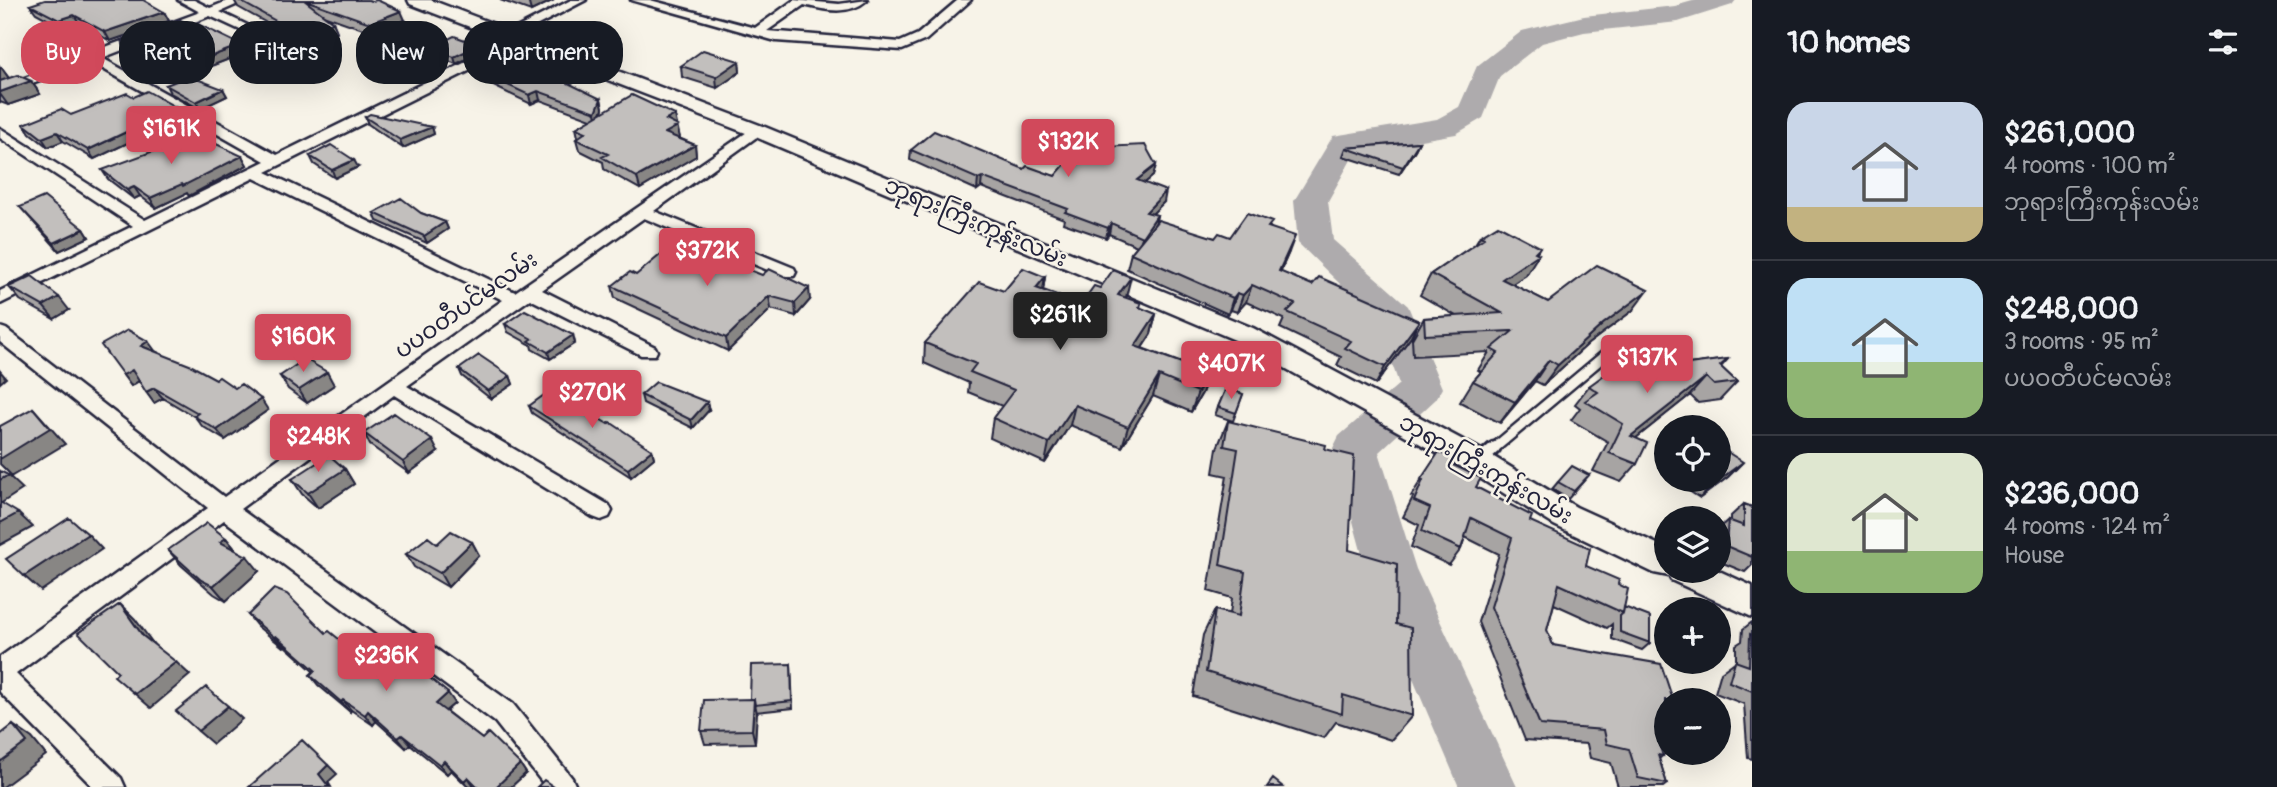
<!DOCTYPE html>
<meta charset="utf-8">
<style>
:root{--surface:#171b24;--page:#20242c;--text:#f1f3f6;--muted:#9ea1a6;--line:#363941;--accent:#d1495b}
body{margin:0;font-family:Pangolin,"Noto Sans Myanmar",sans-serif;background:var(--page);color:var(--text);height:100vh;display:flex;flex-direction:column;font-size:26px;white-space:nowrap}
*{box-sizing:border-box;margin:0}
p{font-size:23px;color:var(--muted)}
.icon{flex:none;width:38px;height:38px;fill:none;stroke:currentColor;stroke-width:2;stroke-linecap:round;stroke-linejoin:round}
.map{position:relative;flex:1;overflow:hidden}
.sheet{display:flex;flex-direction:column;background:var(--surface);width:525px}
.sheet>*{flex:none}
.hud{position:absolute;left:21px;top:21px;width:665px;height:63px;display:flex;gap:14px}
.tools{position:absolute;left:1654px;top:415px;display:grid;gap:14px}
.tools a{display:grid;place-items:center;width:77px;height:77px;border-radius:50%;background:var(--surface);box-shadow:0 7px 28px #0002;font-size:35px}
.price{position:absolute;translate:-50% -60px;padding:0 16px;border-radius:7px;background:var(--accent);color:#fff;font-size:23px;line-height:46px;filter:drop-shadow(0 2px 4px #0008)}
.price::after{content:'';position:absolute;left:50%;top:42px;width:21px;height:16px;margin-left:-10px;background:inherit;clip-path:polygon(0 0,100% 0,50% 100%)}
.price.active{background:#222;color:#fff}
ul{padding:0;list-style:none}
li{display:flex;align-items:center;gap:21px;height:175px;padding:0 35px}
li+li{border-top:2px solid var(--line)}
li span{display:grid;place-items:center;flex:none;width:196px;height:140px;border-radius:21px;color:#555}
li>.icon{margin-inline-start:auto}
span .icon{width:84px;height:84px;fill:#fffc;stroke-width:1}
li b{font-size:30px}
h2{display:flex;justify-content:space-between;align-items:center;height:84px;padding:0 35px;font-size:30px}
.pill{padding:0 24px;border-radius:28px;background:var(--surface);box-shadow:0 7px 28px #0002;font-size:24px;line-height:63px}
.pill.active{background:var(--accent);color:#fff}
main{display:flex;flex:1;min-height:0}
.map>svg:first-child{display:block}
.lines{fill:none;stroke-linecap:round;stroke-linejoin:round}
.river{fill:#aeabad;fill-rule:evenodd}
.lane-far1-casing{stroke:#22223b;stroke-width:14}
.lane-casing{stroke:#22223b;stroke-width:17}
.street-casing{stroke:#22223b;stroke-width:5}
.secondary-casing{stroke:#22223b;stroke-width:5}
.lane-far1{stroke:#f7f3e8;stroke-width:9}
.lane{stroke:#f7f3e8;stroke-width:11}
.street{fill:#f7f3e8;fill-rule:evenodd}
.secondary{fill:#f7f3e8;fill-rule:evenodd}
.wall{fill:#a7a4a3;stroke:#22223b;stroke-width:2}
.shaded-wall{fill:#888684;stroke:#22223b;stroke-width:2}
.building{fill:#c2bfbd;stroke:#22223b;stroke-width:2}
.labels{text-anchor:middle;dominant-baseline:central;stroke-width:5;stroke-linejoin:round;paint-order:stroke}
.street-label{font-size:23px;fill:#22223b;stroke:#f7f3e8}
</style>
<main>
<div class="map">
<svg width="1752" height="787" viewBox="0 0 1752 787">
<rect width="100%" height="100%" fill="#f7f3e8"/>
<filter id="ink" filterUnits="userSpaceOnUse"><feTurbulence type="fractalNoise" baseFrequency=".0143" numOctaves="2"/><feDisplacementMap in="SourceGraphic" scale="14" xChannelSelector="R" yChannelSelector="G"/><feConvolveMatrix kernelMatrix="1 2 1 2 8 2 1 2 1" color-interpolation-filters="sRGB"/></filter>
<g filter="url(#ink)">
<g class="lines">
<!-- river -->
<path class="river" d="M1696 0H1736L1732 5 1678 22 1584 32 1542 43 1500 76 1483 118 1456 134 1356 151 1328 201 1333 240 1408 306 1442 388 1436 399 1379 452 1416 569 1517 787H1459L1366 569 1333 448 1339 436 1399 384 1377 320 1298 243 1294 201 1333 136 1437 119 1459 107 1477 66 1522 31 1584 16 1675 6Z"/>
<!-- lane-far1 casing -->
<g class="lane-far1-casing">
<path id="lane-far1" d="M1492 450 1609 352"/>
</g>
<!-- lane casing -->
<g class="lane-casing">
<path id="lane" d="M1479 461 1494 448"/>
</g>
<!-- street casing -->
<g class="street-casing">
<path id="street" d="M178 0H194L210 8 230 0H247L220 12 300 50 298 53H290L210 16 102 58 277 155 517 37H525V43L266 172 515 292 753 128 758 127 765 131 654 211 794 268 796 272 794 276H782L644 218 542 290 655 347 657 351 655 355H641L530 299 407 386 609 505 612 511 609 517 601 520 593 517 394 395 240 509 513 704 572 778 576 787H546L495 722 224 520 16 674 121 778 125 787H93L0 692V657L208 508 0 342V327L6 329 224 497 503 300 254 178 0 304V291L133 226 0 138V128L145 220 265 161 91 62 0 96V87L81 57 43 35V29H51L92 52 200 12Z
M571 0H586L513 38H505L503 35Z
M631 0H650L755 28 794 0 839 4 867 0C849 16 825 10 804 5L767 31 900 42 918 34 958 0H971L926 40 902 50 776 41Z"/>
</g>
<!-- secondary casing -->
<g class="secondary-casing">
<path id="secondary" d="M408 0H431L765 127 1253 328 1489 454 1576 507 1666 548V570H1717L1752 586V617L1671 580 1669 576 1654 573 1554 525 1467 470 1235 340 751 135 410 4Z"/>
</g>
<!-- lane-far1 -->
<use href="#lane-far1" class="lane-far1"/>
<!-- lane -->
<use href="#lane" class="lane"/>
<!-- street -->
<use href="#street" class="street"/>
<!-- secondary -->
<use href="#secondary" class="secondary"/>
</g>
<!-- wall -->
<path class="wall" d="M234 0H368L405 20 374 33 323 15 333 22 337 32 306 45 238 7Z
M500 0H554L531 11Z
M30 5 164 12 169 21 110 41 80 24 65 29 36 13Z
M190 25 241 45 245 53 172 81 127 51 122 42Z
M479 45 481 52 456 64 433 55 430 48Z
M739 61 740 72 717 88 682 77 681 66Z
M472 62 601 99 603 108 602 113 676 125 680 138H679L695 145 696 156 640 189 604 169 603 162 579 150 576 139 578 137 576 128 591 119 540 100 531 104 485 82 484 79 479 76 477 72 475 71Z
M0 67 9 78 31 81 40 94 8 105 0 102Z
M166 85 223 89 227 96 200 109 170 93Z
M134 97 182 117 94 159 63 141 48 147 30 133 24 124 71 115Z
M365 117 432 127 434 134 403 148 368 124Z
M1419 142 1415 150 1399 174 1343 156 1346 148Z
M1106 147 1156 165 1153 176 1145 183 1164 202 1152 214 1157 215 1155 223 1215 238 1230 237 1270 227 1289 252 1280 272 1312 285 1419 321 1411 337 1376 384 1337 365 1341 357 1280 328 1284 319 1246 302 1237 312 1231 310 1228 314 1127 269 1131 253 1137 246 1109 234 1106 238 1063 223 1064 219 981 187 977 190 910 160 911 150 1024 169 1055 176Z
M242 156 247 165 189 196 187 193 156 208 140 196 134 199 108 179 102 170Z
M310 156 358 167 335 178 314 164Z
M20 207 84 229 89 237 59 251Z
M374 213H421L445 222 448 229 427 243 377 221Z
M1480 236 1537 253 1526 275 1512 284 1548 302 1632 311 1588 344 1543 385 1535 381 1500 423 1460 402 1473 381 1481 372 1478 370 1489 352 1413 356 1412 339 1424 318 1456 316 1420 295 1431 274 1475 244Z
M636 275 810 300 796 316 771 309 728 351 615 298 612 286Z
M1045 277 1043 290 1081 304 1125 298 1141 303 1140 308 1156 314 1151 334 1142 348 1209 373 1202 393 1191 412 1153 396 1122 447 1070 425 1045 463 990 438 993 418 1002 406 968 392 969 383 924 363 925 343 1004 291Z
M9 287 69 310 54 319 20 300Z
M505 324 573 335 575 343 550 359 532 349 531 345 508 332Z
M155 351 268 410 225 440 202 426 195 417 163 398 154 403 139 381 131 386 123 375Z
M1728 359 1721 367 1737 382 1720 400 1698 403 1690 395 1636 438 1637 464 1621 482 1593 471 1608 442 1571 420 1580 408 1575 404 1589 386 1665 367Z
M459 369 510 376 513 384 491 399 462 376Z
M280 376 334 385 307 403 288 389Z
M1226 388 1243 394 1233 421 1215 415Z
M641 395 709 410 693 428 643 403Z
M529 406 652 450 654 458 631 477 532 413Z
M1228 421 1325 449 1349 550 1396 624 1412 716 1391 740 1336 722 1324 738 1193 696 1203 635 1215 610 1230 614 1232 598 1208 591 1227 476 1213 473 1217 448Z
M364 433 438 452 409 473 370 445Z
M1439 452 1476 487 1530 521 1586 566 1618 584 1624 607 1650 643 1642 650 1612 639V624L1607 628 1554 604 1547 630 1553 645 1666 700V752H1667L1659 759 1667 784 1663 787H1618L1611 763 1590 758 1587 744 1525 740 1478 622 1499 554 1465 537 1461 549 1449 565 1411 547 1419 525 1403 517 1413 497 1411 496Z
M1743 462 1728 477 1700 498 1678 484 1682 480H1718Z
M345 469 354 484 318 508 302 494 292 479Z
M1589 475 1568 499 1552 489 1558 482Z
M1744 504 1752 507V565L1745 572 1718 561V529L1728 520 1731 521V516Z
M226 538 236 550 259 571 226 601 214 594 181 565 168 550Z
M472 542 479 555 448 587 414 567 406 554 437 544Z
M248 615 326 633 345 644 367 654 455 703 446 711 482 739 520 764 526 773 511 787H468L451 770 447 774 410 744 406 748 376 721 373 725 351 710 350 712 318 685 310 675 314 672 285 646 283 647 257 626Z
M1752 622V759L1748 758 1744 704 1715 693 1721 672 1736 661V645L1742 641 1743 629Z
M791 664 793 708 756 712 755 743 705 744 701 731 750 699Z"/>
<!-- shaded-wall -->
<path class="shaded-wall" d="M528 0H554L531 11Z
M401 11 405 20 374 33 370 23Z
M164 12 169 21 110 41 105 32Z
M74 15 80 24 65 29 59 20Z
M333 22 337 32 306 45 301 35Z
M241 45 245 53 172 81 167 73Z
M479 45 481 52 456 64 454 57Z
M739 61 740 72 717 88 716 77Z
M1 67 10 80 0 85V68Z
M31 81 40 94 8 105 0 94V92Z
M223 89 227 96 200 109 196 102Z
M538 91 540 100 531 104 529 95Z
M601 99 603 108 598 121 596 112Z
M177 108 182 117 94 159 88 150Z
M675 115 680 138 668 145 665 133 666 120Z
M432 127 434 134 403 148 400 140Z
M57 132 63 141 48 147 42 138Z
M1419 142 1415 150 1399 174 1403 167Z
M695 145 696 156 640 189 637 177Z
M242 156 247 165 189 196 187 193 156 208 150 198Z
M354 160 358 167 335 178 332 170Z
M1156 165 1153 176 1135 191 1137 180Z
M982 177 981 187 977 190 978 179Z
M134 187 140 196 134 199 127 190Z
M1166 191 1164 202 1144 222 1146 212Z
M1157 215 1155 226 1139 247 1142 237Z
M445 222 448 229 427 243 424 236Z
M1111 223 1109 234 1106 238 1108 228Z
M84 229 89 237 59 251 54 243Z
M1295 236 1289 252 1273 288 1279 271Z
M1540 247 1534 257 1539 254 1526 275 1489 299 1502 279Z
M1045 277 1042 297 1036 288Z
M1131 277 1126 297 1113 315 1118 295Z
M1252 285 1246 302 1237 312 1243 295Z
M809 288 810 300 796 316 795 303Z
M1648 290 1632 311 1588 344 1543 385 1558 365 1603 324Z
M1237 293 1231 310 1228 314 1233 298Z
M769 296 771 309 728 351 726 338Z
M59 297 69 310 54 319 43 306Z
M1156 314 1151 334 1130 366 1135 346Z
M1419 321 1411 337 1376 384 1385 367Z
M573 335 575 343 550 359 548 352Z
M148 341 156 352 141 346Z
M1549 360 1535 381 1500 423 1515 402Z
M132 370 140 380 131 386 123 375Z
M0 371 6 378 0 383Z
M327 372 334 385 307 403 299 390Z
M1209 373 1202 393 1191 412 1198 392Z
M510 376 513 384 491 399 488 391Z
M1159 376 1153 396 1122 447 1128 427Z
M1706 377 1690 395 1616 454 1631 436Z
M154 388 163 398 154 403 146 392Z
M261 399 268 410 225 440 217 430Z
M707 402 709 410 693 428 691 420Z
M1075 405 1070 425 1045 463 1049 443Z
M33 408 65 444 12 476 0 464V459Z
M432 440 438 452 409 473 403 462Z
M652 450 654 458 631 477 628 469Z
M1743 462 1728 477 1700 498 1715 483Z
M345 469 354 484 318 508 308 493Z
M8 475 23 489 0 504V480Z
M18 513 33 527 0 545V523Z
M88 534 102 549 41 591 24 576Z
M226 538 238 553 220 542Z
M472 542 479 555 448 587 440 573Z
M247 556 259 571 226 601 213 586Z
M120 604 135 619 158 650 143 636Z
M276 636 285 646 283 647 274 637Z
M176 662 190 675 151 708 135 694Z
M448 693 455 703 443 713 436 704Z
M754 699 757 713 755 743 752 730Z
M343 700 351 710 350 712 341 702Z
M228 706 242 719 213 744 198 731Z
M368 711 376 721 373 725 365 715Z
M13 725 32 738 46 755 3 787H0V762Z
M402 735 410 744 406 748 398 738Z
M444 761 451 770 447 774 440 765Z
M520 764 526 773 511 787H496Z
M328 765 337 774 328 782 331 787H329L319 774Z
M468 777 474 786 473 787H468L464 781Z"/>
<!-- building -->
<path class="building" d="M45 0H143L164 12 105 32 74 15 59 20 30 5Z
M238 0H304L333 22 301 35Z
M305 0H368L372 1 377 0 401 11 370 23Z
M180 20 190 25 196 23 241 45 167 73 122 42Z
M454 36 479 45 454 57 430 48Z
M498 49 601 99 596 112 538 91 529 95 482 73 485 72 476 67 481 65 472 62Z
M703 50 739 61 716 77 681 66Z
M18 75 31 81 0 92V81Z
M189 76 223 89 196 102 166 85Z
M147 91 177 108 88 150 57 132 42 138 24 124 61 109 71 115 127 93 134 97Z
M632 95 675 115 666 120 678 126 665 133 695 145 637 177 602 157 608 154 576 139 586 132 576 128Z
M370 114 432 127 400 140 365 117Z
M934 131 1024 169 1027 166 1055 176 1089 136 1107 143 1103 147 1145 145 1156 165 1137 180 1166 191 1146 212 1157 215 1142 237 1111 223 1108 228 1065 212 1068 209 982 177 978 179 911 150Z
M197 135 242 156 183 186 182 184 150 198 134 187 127 190 102 170Z
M1419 142 1403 167 1346 148Z
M331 145 354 160 332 170 310 156Z
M44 197 84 229 54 243 20 207Z
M401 198 421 213 445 222 424 236 374 213Z
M1247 213 1272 222 1268 227 1295 236 1279 271 1312 285 1319 277 1419 321 1385 367 1345 348 1351 341 1287 312 1295 304 1252 285 1243 295 1237 293 1233 298 1131 253 1158 220 1215 238 1219 233 1230 237Z
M1498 225 1540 247 1535 252 1539 254 1502 279 1548 302 1597 265 1648 290 1603 324 1558 365 1549 360 1515 402 1473 381 1498 353 1491 349 1513 331 1425 335 1424 318 1502 313 1431 274 1484 238 1480 236Z
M677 241 762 275 769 269 809 288 795 303 769 296 726 338 612 286 630 272 636 275Z
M1023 268 1045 277 1036 288 1081 304 1094 286 1100 288 1113 270 1131 277 1118 295 1141 303 1139 307 1156 314 1135 346 1209 373 1198 392 1159 376 1128 427 1075 405 1049 443 993 418 1014 390 970 372 976 364 925 343 979 282 1004 291Z
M32 276 59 297 43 306 9 287Z
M525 310 573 335 548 352 529 341 532 339 505 324Z
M128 330 148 341 141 346 192 366 216 379 219 377 235 388 241 384 261 399 217 430 194 416 198 413 154 388 146 392 132 370 123 375 101 345Z
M1637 351 1665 367 1728 359 1720 366 1737 382 1714 385 1706 377 1631 436 1647 443 1637 464 1609 453 1623 424 1585 401 1598 392 1589 386Z
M479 355 510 376 488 391 459 369Z
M305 359 327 372 299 390 280 376Z
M656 382 707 402 691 420 641 395Z
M1226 388 1243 394 1236 413 1218 407Z
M551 390 608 424 610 422 652 450 628 469 529 406Z
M33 408 50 428 0 459V426Z
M394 413 432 440 403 462 364 433Z
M1228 421 1326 445 1325 449 1354 456 1349 550 1397 564 1396 624 1411 628 1412 716 1343 695 1342 714 1206 672 1215 610 1239 616 1245 572 1220 565 1238 449 1224 446Z
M1721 448 1743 462 1715 483 1710 480H1718V450Z
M1439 452 1455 460 1453 465 1481 478 1476 487 1532 516 1530 521 1590 548 1586 566 1619 580 1618 584 1628 589 1623 613 1559 584 1547 630 1553 645 1661 664 1673 700H1666V720L1662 719 1666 731V748L1660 747 1663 756 1658 755 1667 784 1638 778 1629 749 1607 744 1604 730 1540 725 1491 607 1512 538 1471 518 1461 549 1422 531 1430 508 1414 501 1423 480 1421 479Z
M329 455 345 469 308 493 292 479Z
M1572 466 1589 475 1574 491 1558 482Z
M0 471 8 475 0 480Z
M0 502 18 513 0 523Z
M1744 504 1752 507V557L1726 546 1728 520 1744 526Z
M69 518 88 534 24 576 6 559Z
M207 523 226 538 220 542 247 556 213 586 201 580 168 550Z
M451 531 472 542 440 573 406 554 428 537 437 544Z
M274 589 287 594 326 633 329 631 345 644 348 641 367 654 377 644 420 670 448 693 436 704 482 739 488 733 520 764 496 787H478L468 777 464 781 444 761 440 765 402 735 398 738 368 711 365 715 343 700 341 702 310 675 315 670 276 636 274 637 248 615Z
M120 604 143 636 176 662 135 694 114 676 118 672 78 633Z
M1624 607 1650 617V643L1620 632V616L1623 613Z
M1750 634 1752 635V691L1729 682 1735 661 1749 666Z
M791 664 792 701 755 705 754 699H750L751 665Z
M206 687 228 706 198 731 176 711Z
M754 699 752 730 701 731 704 700Z
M13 725 27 742 0 762V735Z
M302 740 328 765 319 774 329 787H249Z
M1273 779 1283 787H1267Z
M544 780 554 787H537Z"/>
</g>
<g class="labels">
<!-- street labels -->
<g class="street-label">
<text transform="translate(976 222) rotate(23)">ဘုရားကြီးကုန်းလမ်း</text>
<text transform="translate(466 305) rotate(-35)">ပပဝတီပင်မလမ်း</text>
<text transform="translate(1486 469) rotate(30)">ဘုရားကြီးကုန်းလမ်း</text>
</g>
</g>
</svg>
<div class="tools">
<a><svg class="icon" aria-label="locate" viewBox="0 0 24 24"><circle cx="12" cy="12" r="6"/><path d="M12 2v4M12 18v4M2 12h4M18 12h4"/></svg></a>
<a><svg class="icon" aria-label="layers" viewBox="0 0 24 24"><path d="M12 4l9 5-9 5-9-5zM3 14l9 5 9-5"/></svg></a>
<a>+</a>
<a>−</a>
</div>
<b class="price" style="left:171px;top:166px">$161K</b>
<b class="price" style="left:1068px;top:179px">$132K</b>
<b class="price" style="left:707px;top:288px">$372K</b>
<b class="price active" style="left:1060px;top:352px">$261K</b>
<b class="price" style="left:303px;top:374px">$160K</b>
<b class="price" style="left:1647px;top:395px">$137K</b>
<b class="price" style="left:1231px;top:401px">$407K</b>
<b class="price" style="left:592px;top:430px">$270K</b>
<b class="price" style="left:318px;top:474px">$248K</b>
<b class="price" style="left:386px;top:693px">$236K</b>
<div class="hud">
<a class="pill active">Buy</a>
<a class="pill">Rent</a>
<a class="pill">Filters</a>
<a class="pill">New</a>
<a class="pill">Apartment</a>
</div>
</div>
<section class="sheet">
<h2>10 homes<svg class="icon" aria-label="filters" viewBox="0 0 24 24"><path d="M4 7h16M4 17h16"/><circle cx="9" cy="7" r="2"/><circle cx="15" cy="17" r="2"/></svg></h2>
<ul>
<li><span style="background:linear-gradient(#c9d6e8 75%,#c2b280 0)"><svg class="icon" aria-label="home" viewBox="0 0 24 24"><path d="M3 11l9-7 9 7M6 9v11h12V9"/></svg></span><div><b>$261,000</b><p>4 rooms · 100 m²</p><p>ဘုရားကြီးကုန်းလမ်း</p></div></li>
<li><span style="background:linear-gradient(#bfe0f5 60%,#8fb573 0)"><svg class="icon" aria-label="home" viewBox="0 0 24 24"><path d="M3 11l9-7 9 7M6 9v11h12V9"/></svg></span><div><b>$248,000</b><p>3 rooms · 95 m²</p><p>ပပဝတီပင်မလမ်း</p></div></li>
<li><span style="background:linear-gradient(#dfe7d0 70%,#8fb573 0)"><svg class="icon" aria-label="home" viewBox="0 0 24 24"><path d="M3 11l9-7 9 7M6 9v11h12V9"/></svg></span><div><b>$236,000</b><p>4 rooms · 124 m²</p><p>House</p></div></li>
</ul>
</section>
</main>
